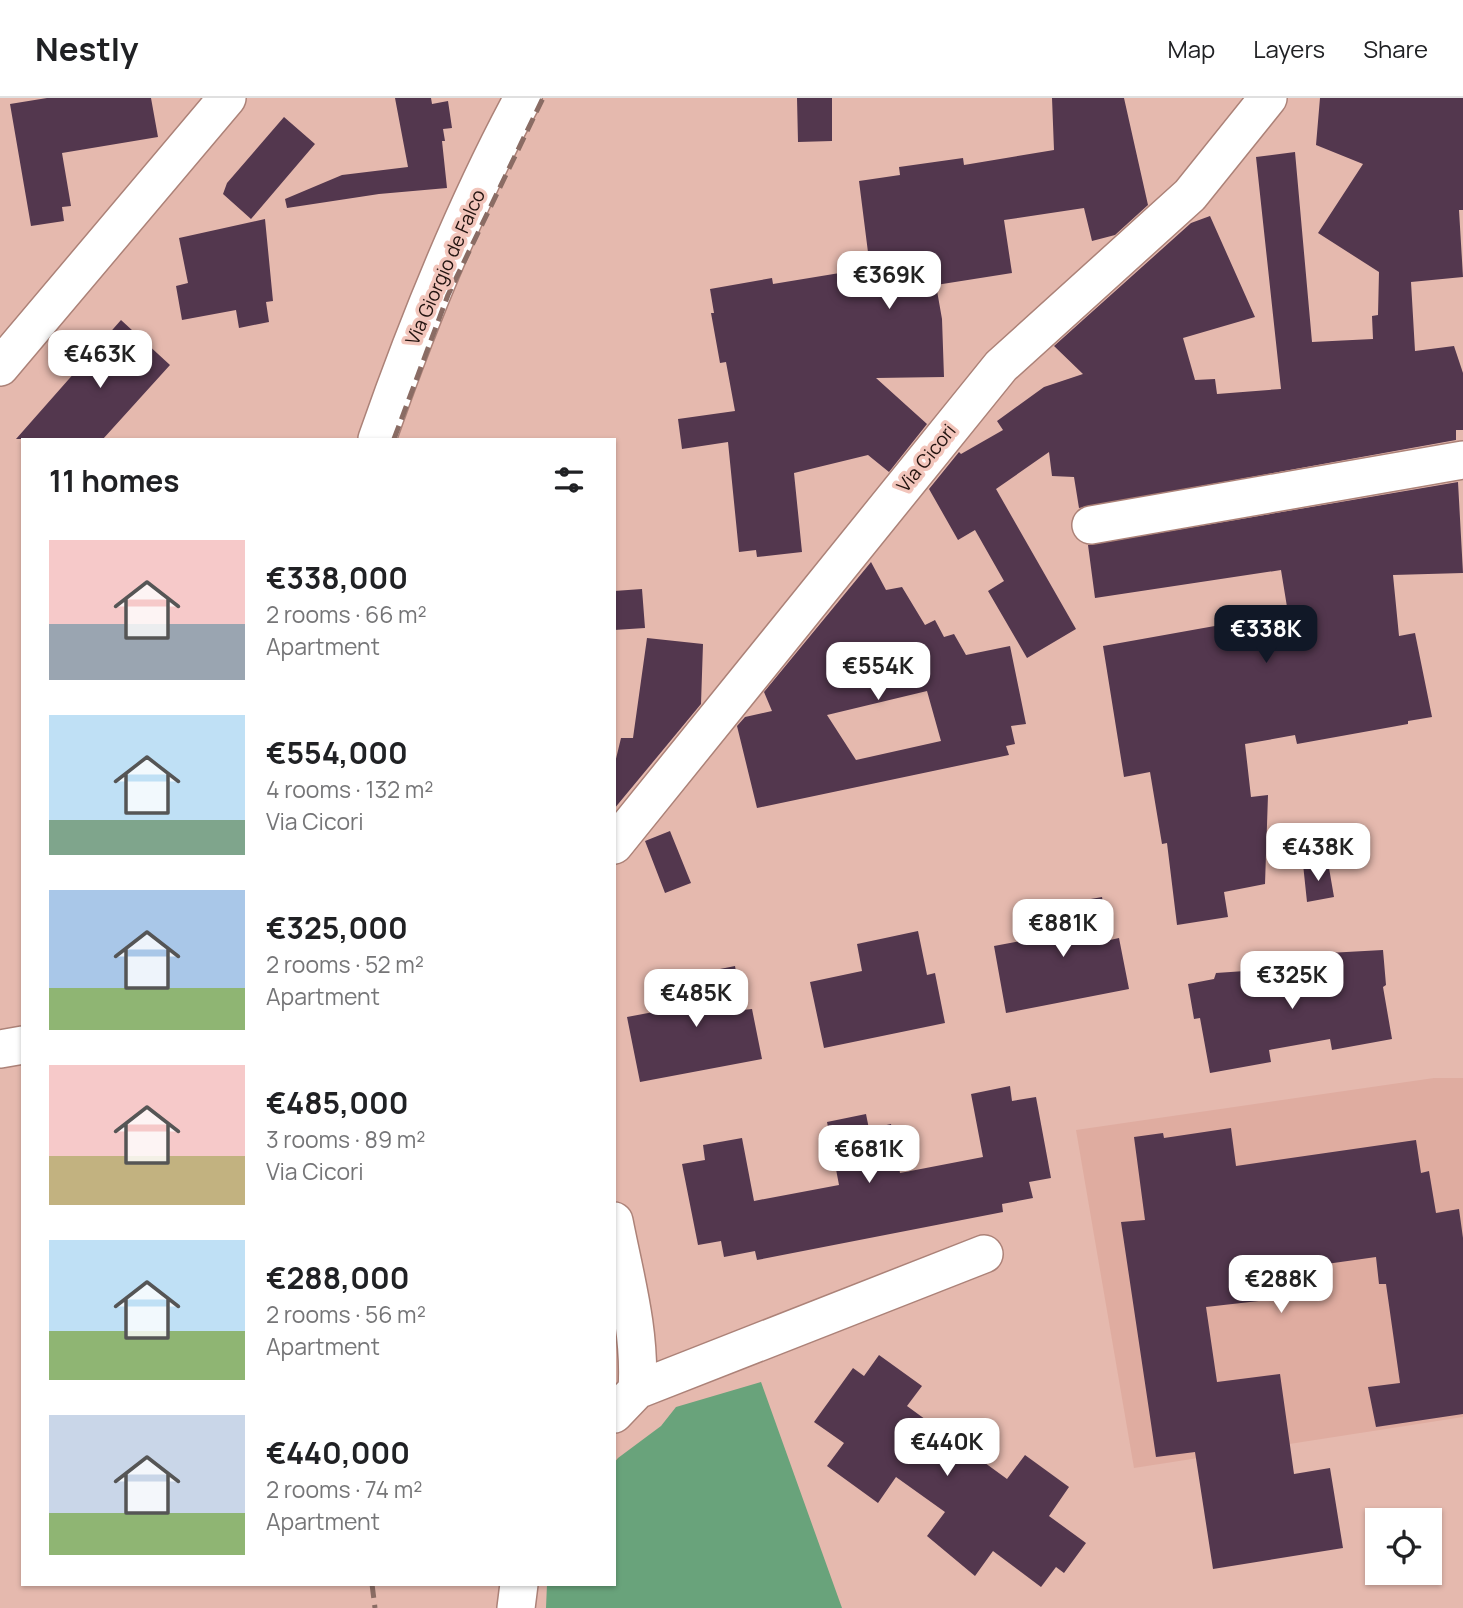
<!DOCTYPE html>
<meta charset="utf-8">
<style>
:root{--surface:#fff;--page:#f2f2f2;--text:#202124;--muted:#757577;--line:#e0e0e0;--accent:#111827}
body{margin:0;font-family:Manrope,sans-serif;background:var(--page);color:var(--text);height:100vh;display:flex;flex-direction:column;font-size:26px;white-space:nowrap}
*{box-sizing:border-box;margin:0}
p{font-size:23px;color:var(--muted)}
.icon{flex:none;width:38px;height:38px;fill:none;stroke:currentColor;stroke-width:2;stroke-linecap:round;stroke-linejoin:round}
.map{position:relative;flex:1;overflow:hidden}
.details{position:absolute;left:21px;top:340px;width:595px;height:1148px;display:flex;flex-direction:column;background:var(--surface);border-radius:0px;box-shadow:0 2px 5px #0004}
.details>*{flex:none}
.tools{position:absolute;left:1365px;top:1410px;display:grid;gap:14px}
.tools a{display:grid;place-items:center;width:77px;height:77px;border-radius:0px;background:var(--surface);box-shadow:0 2px 5px #0004;font-size:35px}
.price{position:absolute;translate:-50% -60px;padding:0 16px;border-radius:14px;background:#fff;color:#222;font-size:23px;line-height:46px;filter:drop-shadow(0 2px 4px #0008)}
.price::after{content:'';position:absolute;left:50%;top:42px;width:21px;height:16px;margin-left:-10px;background:inherit;clip-path:polygon(0 0,100% 0,50% 100%)}
.price.on{background:var(--accent);color:#fff}
ul{padding:0;list-style:none}
li{display:flex;align-items:center;gap:21px;height:175px;padding:0 28px}
li span{display:grid;place-items:center;flex:none;width:196px;height:140px;border-radius:0px;color:#555}
li>.icon{margin-inline-start:auto}
span .icon{width:84px;height:84px;fill:#fffc;stroke-width:1}
li b{font-size:30px}
h2{display:flex;justify-content:space-between;align-items:center;height:84px;padding:0 28px;font-size:30px}
header{display:flex;align-items:center;gap:42px;box-sizing:border-box;height:98px;padding:0 35px;background:var(--surface);border-bottom:2px solid var(--line)}
header strong{font-size:33px}
nav{display:flex;gap:38px;margin-inline-start:auto;font-size:24px}
.map>svg:first-child{display:block}
.built{fill:#dfaca0}
.green{fill:#69a37b}
.building{fill:#53374e;fill-rule:evenodd}
.lines{fill:none;stroke-linecap:round;stroke-linejoin:round}
.minor-casing{stroke:#ac8278;stroke-width:40}
.minor{stroke:#fff;stroke-width:37}
.rail{stroke:#8a6c64;stroke-width:5;stroke-dasharray:14 7;stroke-linecap:butt}
.labels{text-anchor:middle;dominant-baseline:central;stroke-width:7;stroke-linejoin:round;paint-order:stroke}
.street-label{font-size:19px;fill:#22130f;stroke:#f2c5bb}
</style>
<header>
<strong>Nestly</strong>
<nav><a>Map</a><a>Layers</a><a>Share</a></nav>
</header>
<div class="map">
<svg width="1463" height="1510" viewBox="0 0 1463 1510">
<rect width="100%" height="100%" fill="#e5b9ae"/>
<!-- built -->
<path class="built" d="M1434 980H1463V1319L1134 1370 1076 1032Z"/>
<!-- green -->
<path class="green" d="M761 1284 842 1510H546L547 1486H614V1365L618 1360 661 1328 676 1309Z"/>
<!-- building -->
<path class="building" d="M47 0H151L158 39 62 55 71 108 62 109 64 123 31 128 10 6Z
M395 0H431L432 6 448 3 452 30 443 31 445 43H442L447 90 379 96 287 110 285 101 342 77 408 69Z
M797 0H832V43L798 44Z
M1052 0H1124L1148 107 1115 137 1092 143 1084 110 1004 122 1012 175 936 187 942 221 944 279 876 280 927 326 889 374 868 357 794 375 802 454 757 459 756 452 739 454 728 344 682 351 678 321 735 313 726 264 720 265 711 215H714L710 191 772 180 773 186 870 170 859 83 900 77 899 69 963 60 964 67 1054 52Z
M1320 0H1463V112H1459L1463 179 1411 184 1415 253 1454 248 1463 275V332H1456V342L1079 410 1074 379 1052 378 1049 354 996 391 1076 531 1027 560 988 493 1004 483 975 432 958 442 929 391 959 354 961 356 1003 332 997 323 1044 289 1083 276 1054 248 1191 125 1210 118 1255 219 1183 240 1195 282 1215 281 1217 296 1281 291 1256 59 1295 54 1312 244 1373 241 1372 218 1378 217 1379 174 1318 135 1363 66 1316 47Z
M284 19 315 46 251 121 223 96 227 85Z
M265 121 273 203 266 204 269 224 239 230 236 212 182 222 176 188 188 185 179 140Z
M121 222 170 267 103 341H16Z
M1458 384 1463 475 1393 477 1399 538 1415 535 1432 619 1408 623V626L1297 646 1295 637 1245 646 1251 699 1268 697 1265 786 1224 794 1228 819 1177 827 1167 745 1162 746 1150 674 1124 679 1103 548 1288 515 1281 472 1095 500 1088 447Z
M871 464 886 492 902 489 925 527 935 522 944 539 954 536 966 557 1010 548 1026 626 1011 628 1015 646 1006 648 1009 657 757 710 737 628 745 619 772 613 764 594ZM927 593 941 643 856 662 827 617Z
M642 491 645 530 614 532V493Z
M647 540 703 546 701 606 614 711V669L621 640H633Z
M670 733 691 785 665 795 645 743Z
M1303 766 1329 770 1334 799 1307 804Z
M1102 799 1110 842 1119 840 1129 891 1006 915 994 848 1047 838 1041 810Z
M918 833 927 877 935 875 945 925 824 950 810 884 862 873 857 846Z
M1383 852 1386 887 1383 889 1392 941 1332 952 1330 941 1269 952 1271 964 1210 975 1200 920 1194 921 1188 886 1214 881 1216 875 1245 873 1246 885 1313 884 1312 871 1330 870 1328 855Z
M735 868 743 912 752 911 762 961 640 984 627 919 680 909 675 880Z
M1010 988 1012 1003 1036 999 1051 1080 1029 1084 1033 1100 1002 1106 1003 1114 757 1162 755 1153 724 1159 721 1143 698 1147 682 1066 705 1062 703 1047 742 1040 754 1103 839 1087 827 1024 866 1016 869 1031 891 1026 900 1075 983 1059 971 996Z
M1231 1030 1236 1068 1416 1042 1421 1075 1429 1073 1436 1115 1459 1111 1463 1140V1316L1376 1329 1368 1289 1400 1285 1386 1186H1379L1376 1159 1305 1169 1310 1197 1206 1209 1217 1284 1280 1276 1294 1376 1330 1370 1343 1450 1213 1471 1195 1354 1156 1359 1121 1124 1145 1122 1134 1039 1163 1035 1164 1040Z
M879 1257 922 1288 907 1308 1007 1381 1025 1357 1069 1389 1049 1418 1086 1445 1064 1475 1056 1469 1041 1489 993 1453 975 1478 927 1438 945 1414 896 1379 878 1405 827 1368 844 1345 814 1324 853 1270 864 1278Z"/>
<g class="lines">
<!-- minor casing -->
<g class="minor-casing">
<path id="minor" d="M0 269 227 0
M377 341C418 224 464 109 523 0
M1091 427 1463 362
M614 747 1001 268 1190 97 1268 0
M0 951 23 947
M614 1123C625 1179 641 1235 637 1292
M614 1316 637 1292 984 1156
M516 1510 519 1486"/>
</g>
<!-- minor -->
<use href="#minor" class="minor"/>
<!-- rail -->
<path class="rail" d="M394 341 448 197 543 0
M372 1486 375 1510"/>
</g>
<g class="labels">
<!-- street labels -->
<g class="street-label">
<text transform="translate(445 169) rotate(-66)">Via Giorgio de Falco</text>
<text transform="translate(926 360) rotate(-51)">Via Cicori</text>
</g>
</g>
</svg>
<div class="tools">
<a><svg class="icon" aria-label="locate" viewBox="0 0 24 24"><circle cx="12" cy="12" r="6"/><path d="M12 2v4M12 18v4M2 12h4M18 12h4"/></svg></a>
</div>
<b class="price" style="left:889px;top:213px">€369K</b>
<b class="price" style="left:100px;top:292px">€463K</b>
<b class="price on" style="left:1266px;top:567px">€338K</b>
<b class="price" style="left:878px;top:604px">€554K</b>
<b class="price" style="left:1318px;top:785px">€438K</b>
<b class="price" style="left:1063px;top:861px">€881K</b>
<b class="price" style="left:1292px;top:913px">€325K</b>
<b class="price" style="left:696px;top:931px">€485K</b>
<b class="price" style="left:869px;top:1087px">€681K</b>
<b class="price" style="left:1281px;top:1217px">€288K</b>
<b class="price" style="left:947px;top:1380px">€440K</b>
<section class="details">
<h2>11 homes<svg class="icon" aria-label="filters" viewBox="0 0 24 24"><path d="M4 7h16M4 17h16"/><circle cx="9" cy="7" r="2"/><circle cx="15" cy="17" r="2"/></svg></h2>
<ul>
<li><span style="background:linear-gradient(#f6c9c9 60%,#9aa5b1 0)"><svg class="icon" aria-label="home" viewBox="0 0 24 24"><path d="M3 11l9-7 9 7M6 9v11h12V9"/></svg></span><div><b>€338,000</b><p>2 rooms · 66 m²</p><p>Apartment</p></div></li>
<li><span style="background:linear-gradient(#bfe0f5 75%,#7fa58c 0)"><svg class="icon" aria-label="home" viewBox="0 0 24 24"><path d="M3 11l9-7 9 7M6 9v11h12V9"/></svg></span><div><b>€554,000</b><p>4 rooms · 132 m²</p><p>Via Cicori</p></div></li>
<li><span style="background:linear-gradient(#a9c7e8 70%,#8fb573 0)"><svg class="icon" aria-label="home" viewBox="0 0 24 24"><path d="M3 11l9-7 9 7M6 9v11h12V9"/></svg></span><div><b>€325,000</b><p>2 rooms · 52 m²</p><p>Apartment</p></div></li>
<li><span style="background:linear-gradient(#f6c9c9 65%,#c2b280 0)"><svg class="icon" aria-label="home" viewBox="0 0 24 24"><path d="M3 11l9-7 9 7M6 9v11h12V9"/></svg></span><div><b>€485,000</b><p>3 rooms · 89 m²</p><p>Via Cicori</p></div></li>
<li><span style="background:linear-gradient(#bfe0f5 65%,#8fb573 0)"><svg class="icon" aria-label="home" viewBox="0 0 24 24"><path d="M3 11l9-7 9 7M6 9v11h12V9"/></svg></span><div><b>€288,000</b><p>2 rooms · 56 m²</p><p>Apartment</p></div></li>
<li><span style="background:linear-gradient(#c9d6e8 70%,#8fb573 0)"><svg class="icon" aria-label="home" viewBox="0 0 24 24"><path d="M3 11l9-7 9 7M6 9v11h12V9"/></svg></span><div><b>€440,000</b><p>2 rooms · 74 m²</p><p>Apartment</p></div></li>
</ul>
</section>
</div>
